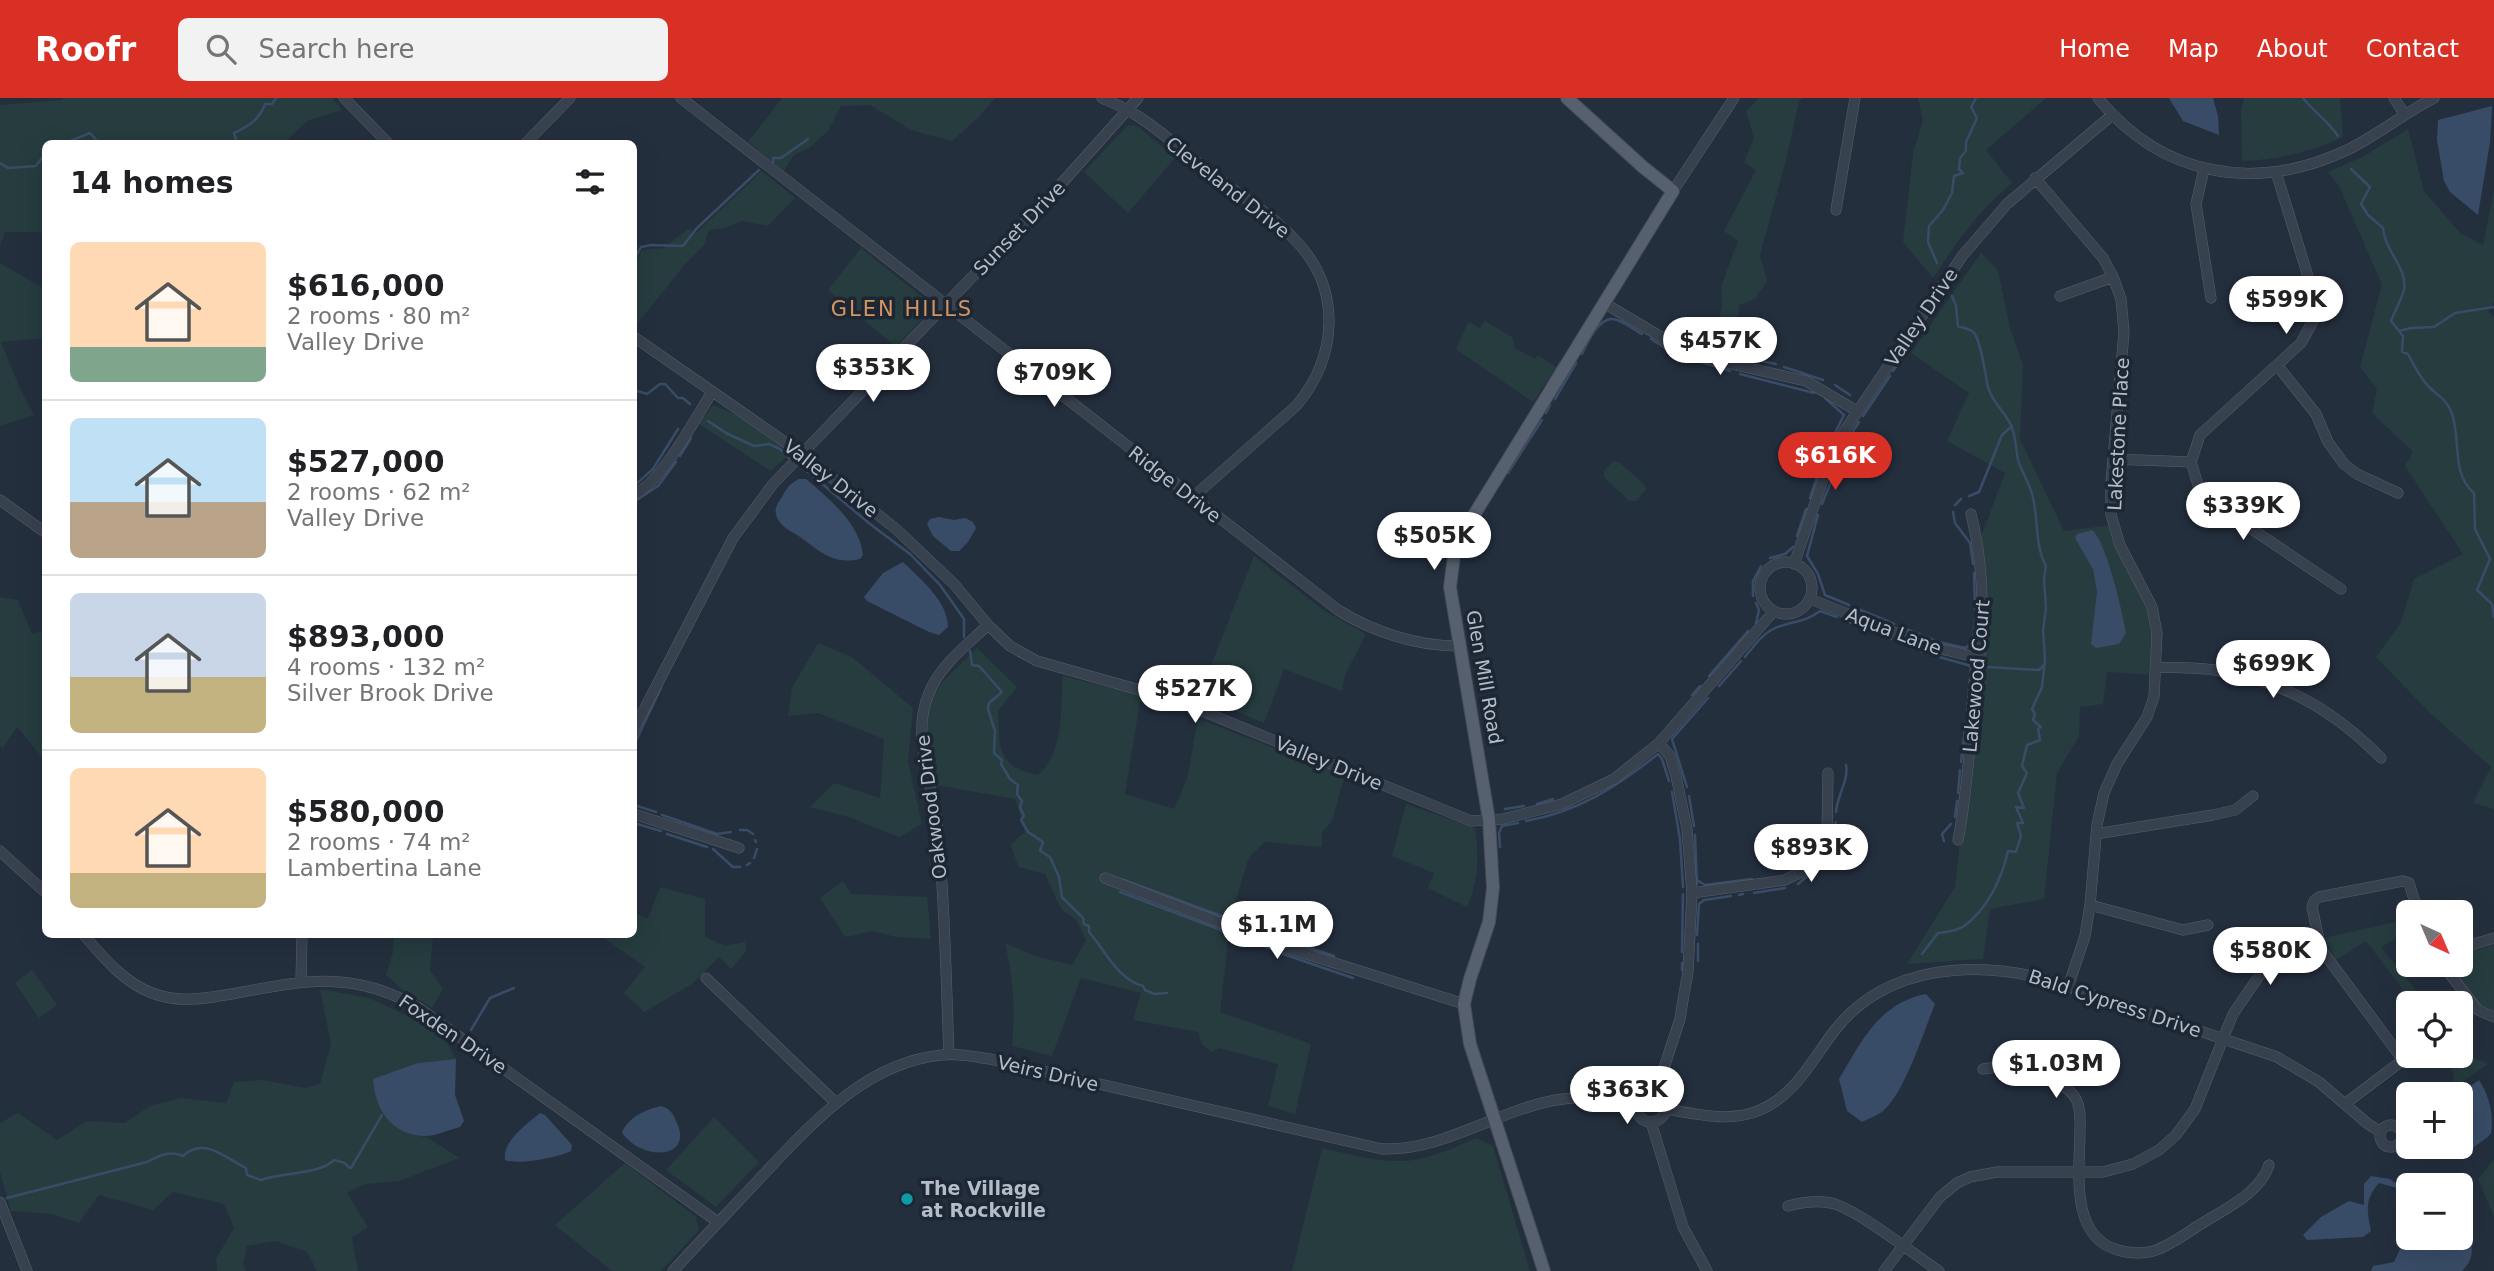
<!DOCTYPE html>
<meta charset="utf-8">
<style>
:root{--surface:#fff;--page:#f2f2f2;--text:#202124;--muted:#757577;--line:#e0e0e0;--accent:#d93025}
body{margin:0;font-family:"DejaVu Sans",sans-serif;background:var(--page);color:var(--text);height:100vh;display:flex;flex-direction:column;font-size:26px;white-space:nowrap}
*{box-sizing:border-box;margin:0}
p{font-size:23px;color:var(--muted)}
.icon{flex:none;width:38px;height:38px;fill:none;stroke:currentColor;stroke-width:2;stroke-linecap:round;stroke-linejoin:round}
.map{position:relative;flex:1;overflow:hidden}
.sheet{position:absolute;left:42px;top:42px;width:595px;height:798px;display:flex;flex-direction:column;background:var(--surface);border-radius:10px;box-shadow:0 7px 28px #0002}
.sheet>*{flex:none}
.needle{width:46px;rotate:136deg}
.controls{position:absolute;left:2396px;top:802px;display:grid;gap:14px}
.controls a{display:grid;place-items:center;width:77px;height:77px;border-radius:10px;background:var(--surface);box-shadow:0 7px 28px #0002;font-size:35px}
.price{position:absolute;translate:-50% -60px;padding:0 16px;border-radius:24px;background:#fff;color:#222;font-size:23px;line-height:46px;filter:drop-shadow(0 2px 4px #0008)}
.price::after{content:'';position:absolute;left:50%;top:42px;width:21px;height:16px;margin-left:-10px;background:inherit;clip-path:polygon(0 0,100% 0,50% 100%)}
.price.current{background:var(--accent);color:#fff}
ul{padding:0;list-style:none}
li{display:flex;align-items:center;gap:21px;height:175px;padding:0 28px}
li+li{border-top:2px solid var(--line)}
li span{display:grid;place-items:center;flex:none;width:196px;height:140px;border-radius:10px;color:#555}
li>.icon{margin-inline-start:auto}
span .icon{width:84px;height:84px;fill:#fffc;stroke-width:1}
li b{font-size:30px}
h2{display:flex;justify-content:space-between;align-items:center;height:84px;padding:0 28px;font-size:30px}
header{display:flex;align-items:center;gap:42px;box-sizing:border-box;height:98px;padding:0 35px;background:var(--accent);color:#fff}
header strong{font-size:33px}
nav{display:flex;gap:38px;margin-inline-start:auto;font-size:24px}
.search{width:490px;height:63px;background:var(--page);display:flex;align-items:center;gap:18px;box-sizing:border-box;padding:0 24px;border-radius:10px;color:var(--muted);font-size:26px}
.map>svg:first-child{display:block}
.green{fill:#263c3f}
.water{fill:#394c67}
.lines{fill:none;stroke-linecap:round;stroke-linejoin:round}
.stream{stroke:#394c67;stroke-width:2.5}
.minor-casing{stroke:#565f6c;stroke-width:11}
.major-casing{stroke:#414a57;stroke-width:14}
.minor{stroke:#38414e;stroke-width:10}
.major{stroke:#56606e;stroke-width:12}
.culture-dot{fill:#0f9aa8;stroke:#1d2633;stroke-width:2.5}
.labels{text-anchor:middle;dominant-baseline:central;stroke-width:7;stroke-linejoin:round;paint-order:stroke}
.street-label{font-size:19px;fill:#b4bcc9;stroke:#1d2633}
.poi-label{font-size:19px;font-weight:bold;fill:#b4bcc9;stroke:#1d2633;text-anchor:start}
.neighbourhood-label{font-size:21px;letter-spacing:2px;fill:#d59563;stroke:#1d2633}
</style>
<header>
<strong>Roofr</strong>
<div class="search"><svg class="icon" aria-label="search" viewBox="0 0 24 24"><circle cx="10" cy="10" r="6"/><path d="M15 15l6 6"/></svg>Search here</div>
<nav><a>Home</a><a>Map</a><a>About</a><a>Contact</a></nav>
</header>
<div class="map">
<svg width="2494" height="1173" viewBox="0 0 2494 1173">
<rect width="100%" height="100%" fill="#242f3e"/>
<!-- green -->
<path class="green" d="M63 0H332L342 12 307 23 284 45 46 46 45 139 40 134H5L0 148V7L62 2Z
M782 0H995L980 18 952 43 911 32 870 7 841 8 828 33 809 50 794 57 784 73 748 44Z
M1759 0H1803L1799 3 1786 62 1760 157 1767 183 1755 201 1739 207 1736 242 1717 235 1722 207 1721 189 1738 143 1724 133 1756 72 1744 64 1754 40 1746 13Z
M1918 0H2046L1986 52 2012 85C1980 111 1956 145 1933 180L1903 144 1913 55 1923 22Z
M2244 0H2340L2343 39C2310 54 2278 62 2242 63L2241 13Z
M1128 27 1139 29 1175 60 1128 115 1084 74Z
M2408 31 2424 93 2461 136 2483 147 2494 93V204L2488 214 2494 219V711L2473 705 2491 669 2430 615 2376 559 2401 524 2414 481 2463 456 2405 368 2413 354 2372 315 2377 291 2360 269 2382 187 2339 88 2328 74 2364 58Z
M762 73 795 100 768 128 742 123 724 130 709 132 704 147 686 165 634 230V168L642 152 664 150 688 131 696 135Z
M861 150 932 207V210L896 249 828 192Z
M1981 155 1998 172 2010 230 2023 267 2020 341 2064 433 2113 427 2149 501 2156 577 2107 574 2103 606 2080 609 2079 638 2057 675 2044 801 1990 811 1983 861 1907 866 1955 789 1980 560 1979 444 2005 375 1947 343 1969 295 1911 255Z
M0 165 46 192 45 240 1 244 19 288 34 317 0 328Z
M1485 223 1512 239 1515 250 1535 261 1538 257 1556 269 1533 304 1456 251 1468 224 1480 230Z
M713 307 743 320 792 354 771 373 699 326Z
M1613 363 1619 364 1645 387 1646 392 1636 403H1629L1604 379V373Z
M1254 458 1323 512 1366 536 1345 577 1342 593 1284 571 1264 625 1199 598Z
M0 499 18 502 32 536 45 532V663L17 629 2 651 0 647Z
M818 545 852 559 913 610 908 664 922 726 899 739 849 719 810 709 834 685 880 700 884 641 818 615 788 618 792 590Z
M977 550 1017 589 998 613C1000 650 996 668 1038 677 1064 654 1061 611 1062 578L1141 597 1125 696 1174 711 1187 681 1198 621 1345 677 1332 723 1322 734V749L1265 744 1249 759 1231 818 1220 914 1311 946 1295 1016 1268 1008 1278 966 1219 950 1211 954 1202 946 1198 934 1133 922 1141 895 1081 880 1052 958 1012 948C1015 908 1014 885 1005 845L1035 858 1072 867 1086 842 1077 823 1061 811 1045 776 1019 769 1010 747 1025 734 1015 701 936 687C930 653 917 614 942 585 952 573 966 562 977 550Z
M1406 706 1475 730C1479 758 1479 782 1467 809L1428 790 1434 775 1392 758Z
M843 783 851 796 927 799 931 841 896 839 873 833 845 839 820 800Z
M660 789 705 801V839L725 848 745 844 747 852 731 871 719 859 692 886 644 914 624 895 645 869 599 837 634 836V815L648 820Z
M2408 821V834L2381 849 2426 905H2413L2366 843 2336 862 2324 840Z
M394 837H433L430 872 443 891 432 910 404 893 386 877 393 854Z
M2494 847V913L2475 904 2449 866H2460L2461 855Z
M32 872 57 907 39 920 15 885Z
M320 891 369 900 410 919 443 938 456 961 418 965 419 1038 427 1039 459 1060 399 1083 365 1086 347 1095 368 1129 352 1140 358 1173H317L307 1154 276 1143 247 1148 243 1167 246 1173H217L216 1161 234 1130 224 1106 173 1094 153 1112 99 1097 79 1125 52 1116 11 1113 0 1074V1025L18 1015 57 1042 87 1023 125 1025 150 1008 181 1000 226 1005 234 984 262 982 306 990 320 986 331 946Z
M2461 954 2488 966 2452 991 2454 975 2440 957H2460Z
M714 1019 759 1064 716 1109 666 1072Z
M1476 1040 1493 1048 1530 1173H1292L1322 1050C1346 1055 1372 1063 1397 1063 1423 1064 1452 1051 1476 1040Z
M2494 1061V1119L2478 1081Z
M625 1065 696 1119 699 1132 661 1173H612L555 1127Z"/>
<!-- water -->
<path class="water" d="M2169 0H2213L2218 18 2219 37 2183 23Z
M2492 8 2490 44 2478 117 2450 94 2444 83 2437 42 2438 22Z
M799 381H806C828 400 860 425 863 457L860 461C833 467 821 454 800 439 791 433 780 429 776 417 774 408 780 403 783 397 787 389 791 385 799 381Z
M939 419 954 422 965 420 973 424 976 430 968 444 959 453H951L933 438 927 426 930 421Z
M2092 432C2106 442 2123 516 2126 535L2119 546 2096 550 2091 546 2097 494 2093 471 2075 440 2077 436Z
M903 464C920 481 948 503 948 529L939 537 929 534 867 503 864 499 883 475Z
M1926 896 1935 906C1923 935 1905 995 1882 1014 1876 1018 1868 1021 1862 1024L1847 1013 1839 981C1861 944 1879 905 1926 896Z
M456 961 455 997 464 1023 460 1029C448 1032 434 1039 423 1038 390 1036 375 1010 373 981L418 965Z
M2479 982C2489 997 2494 1017 2491 1035 2487 1041 2478 1045 2473 1050L2468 1042 2473 1038 2464 1025 2461 1027 2459 996Z
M661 1008C669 1010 673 1015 676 1023 695 1060 644 1065 622 1035 627 1020 646 1011 661 1008Z
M540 1015 545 1017 572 1047 571 1053C557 1060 518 1067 505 1062 502 1043 527 1026 540 1015Z
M2371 1078 2390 1081 2408 1094V1110L2397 1090 2379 1085C2364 1102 2367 1113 2371 1133L2363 1139 2307 1142 2303 1137 2321 1119 2349 1103 2364 1107V1086Z
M2461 1117C2468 1139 2481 1154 2462 1173H2371L2373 1168 2394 1164 2401 1149 2412 1148 2427 1139H2460Z"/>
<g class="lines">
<!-- stream -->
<path class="stream" d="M2303 0C2314 14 2328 23 2338 38
M63 46 90 35 100 46
M221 46H222
M234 46 236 42 234 35C249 28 259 22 265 6H272L276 0
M0 65 8 70 36 68 46 54
M773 65V60H781L808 41
M2351 71 2370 89 2361 106 2368 117 2383 130C2384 152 2408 170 2404 192 2401 202 2395 213 2391 223L2403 238 2402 254 2408 256C2414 267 2420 280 2429 289 2437 297 2446 301 2451 313 2462 340 2450 375 2474 395L2475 431 2490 461 2477 492 2492 506 2494 519
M634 162 641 149 651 147 683 148 697 130 759 72
M1937 165 1928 144 1929 128 1943 112 1952 95 1954 78 1963 75 1959 71 1960 60 1966 53V44L1977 20 1971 9 1976 0
M2399 233 2411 230 2434 229 2455 215 2494 209
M1651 241 1670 253
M1717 250 1738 256
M1582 256C1587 246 1597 222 1611 221 1620 220 1634 232 1642 236
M1678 257 1730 273
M1747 260 1776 266
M1784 269 1823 282
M1893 273 1904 258
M1740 276 1814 295
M1548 285 1561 264
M1835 287 1850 297
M634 292 647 296 660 286H665L678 300H683L690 306
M1825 300 1844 317 1828 349
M1555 301 1576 265
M1546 315 1550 307
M1863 318 1890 278
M708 323 726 335 754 348 769 346 780 351 789 360
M1852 335 1859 324
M680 358 691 340
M1837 367 1847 343
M802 369 870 426 910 456 940 487 964 521V539
M1508 375 1542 322
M634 388 653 371 678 331
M1969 398 1979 394 2002 337 2012 328
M1810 400 1823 361
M634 404 658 388 676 364
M1822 406 1833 379
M1955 407 1961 401
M1953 414 1955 425 1970 445 1973 466
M1818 417 1807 458 1818 476 1825 497 1849 507
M1797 438 1806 411
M1770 460 1785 456 1793 449
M1974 475 1975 511
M1753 498V483L1761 468
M1856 510 1894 526
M1844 522 1864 530
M1756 525 1759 512 1756 505
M1901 529 1938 544 1966 550 1973 543 1975 520
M1875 534 1891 541
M1899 544 1923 554
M970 553 972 567 979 568 1002 594 989 605 988 611 995 633 994 655 1002 662 1001 666 1010 681 1018 687 1017 696 1022 703 1020 709 1024 718 1021 722 1028 734 1043 744 1040 753 1050 759 1059 779 1062 799 1083 820 1084 826 1089 828V834C1105 852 1118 882 1143 888L1145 892 1154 896 1167 895
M1932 557 1971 568 1967 614
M1745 559C1753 549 1761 537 1773 531 1789 523 1805 525 1820 513L1837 519
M1987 569 2039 572 2044 567
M1709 578 1748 533
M1719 588 1741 563
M1692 597 1700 588
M634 647 661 590
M1961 664 1966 623
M1687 689 1672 641 1708 600
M1672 694 1680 741 1683 789
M1958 695 1960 672
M1689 698 1694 728
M1537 706 1553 701
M634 707 656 714
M1505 711 1524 708
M1836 714C1837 698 1849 682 1846 667
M662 717 717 736 731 734
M1955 719 1957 703
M1526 723C1580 713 1616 689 1658 656L1662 661 1669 683
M634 725 661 733
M1835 726 1836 724
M740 732H747L753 736
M667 736 707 749
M1695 737 1697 786
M755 742 756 744
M1944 743 1942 736 1951 726
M1500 749 1499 735 1502 728 1518 725
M1829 750 1834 733
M713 751 733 769H740
M754 760 757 751
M747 767 750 765
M1124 782 1262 833
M1697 782 1705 787 1752 781
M1798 786 1823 765
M1120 794 1276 853
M1754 795 1785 790
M1739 797 1743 796
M1271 837 1334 858
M1697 837 1699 806 1704 802 1731 798
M1682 854 1683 796
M1283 856 1353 880
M1922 856 1938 835C1946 834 1958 833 1964 828 1987 812 2002 780 2008 753L2016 754 2021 738 2017 725H2023L2016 709 2024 710 2018 695 2027 675 2022 668 2027 647 2040 642 2038 631 2041 629 2033 622 2035 616 2032 611 2042 589 2045 561 2043 533 2046 510 2044 481 2046 468C2034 446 2039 420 2032 396 2029 385 2021 372 2018 362 2016 352 2016 340 2012 330 2007 315 1992 305 1988 289 1985 277 1981 240 1973 234 1969 231 1962 229 1958 228L1956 208 1952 198
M1698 863V846
M1682 872V865
M471 932 490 900 514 890
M7 1100 147 1064C158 1058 170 1052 183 1058 204 1038 225 1060 246 1070L247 1077 261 1082C282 1074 319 1077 334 1062L345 1065 348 1069 351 1070 382 1017"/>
<!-- minor casing -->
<g class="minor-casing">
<path id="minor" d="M344 0 389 46
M681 0 1338 512C1373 534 1417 548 1458 548
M1102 0C1113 5 1125 10 1136 17 1162 33 1187 57 1212 76 1240 97 1272 117 1296 143 1342 190 1338 260 1296 308L1192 400
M2098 0C2162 79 2256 95 2347 52 2378 37 2404 15 2434 0
M2394 0 2405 17
M525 46 570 0
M2204 71 2196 106 2211 200
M2276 74 2314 198 2313 223 2301 245 2200 337 2191 364 2199 390 2210 403 2341 491
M2035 80 2103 160 2113 179 2121 201 2124 234 2111 385V417L2120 447 2152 509 2157 535 2154 599 2147 619 2117 666 2104 695 2097 727 2090 807 2085 838 2068 889
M1673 93 1734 0
M1836 112 1855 0
M2060 198 2113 179
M1604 205 1678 249 1714 262 1806 283 1857 313
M634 239 802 356 896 431 954 486 988 527 1010 548 1037 563 1175 602 1471 723 1503 721 1562 706 1614 681 1659 645 1774 513
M2277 267 2316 316 2328 344 2344 366 2357 376 2398 395
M2113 361 2191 364
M634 396C660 387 696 319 712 294
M0 402 46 435
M1760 490a26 26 0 1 1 52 0a26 26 0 1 1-52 0Z
M1794 466 1827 370 1843 335 1963 157 2007 106 2112 17
M1810 501 1932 549 1980 560
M2156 569C2178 570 2200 569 2221 573 2285 583 2336 614 2381 660
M634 631 733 440 773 386 1052 96 1138 0
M634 716 739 750
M2096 736 2213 717 2235 712 2253 698
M1958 742C1965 708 1967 674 1971 640 1981 564 1990 490 1971 416
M0 753 46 795
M1105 780 1281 848 1464 906
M1692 795 1785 782 1807 771 1823 750 1827 740 1828 675
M2090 807 2183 832 2208 827
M83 836C103 859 123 884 152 895 180 906 208 900 237 895 306 882 355 872 419 910L718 1124
M2460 850 2494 840
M2442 866 2478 912 2494 919
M706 880 836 1005
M301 884 302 836
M949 956C946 882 945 806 938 732 934 687 910 639 929 595 940 567 967 547 988 527
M1983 971C1990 970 1998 969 2005 968 2023 968 2067 984 2076 1001 2081 1010 2080 1021 2080 1032 2080 1069 2069 1136 2115 1151 2151 1163 2168 1147 2198 1128 2222 1112 2260 1096 2269 1067
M1636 1009a15 15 0 1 1 30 0a15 15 0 1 1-30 0Z
M1656 994 1680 921 1684 896 1688 874 1692 795 1687 731 1676 678 1670 658 1659 645
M2346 1005 2403 962 2321 851 2312 809 2314 803 2319 799 2403 783 2409 785 2418 814
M1666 1011C1697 1016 1730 1025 1760 1012 1796 997 1813 960 1835 932 1885 868 1972 862 2045 881L2277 959 2319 984 2368 1026 2381 1034
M1651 1024 1683 1129 1707 1173
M2380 1038a11 11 0 1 1 22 0a11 11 0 1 1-22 0Z
M0 1104 27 1173
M1788 1108C1803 1104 1816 1102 1831 1105 1859 1112 1913 1156 1939 1173
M673 1173C703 1140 734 1108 764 1076 813 1024 867 964 942 957 958 955 975 959 990 961L1382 1051C1443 1053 1496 1013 1556 1002 1582 997 1610 1002 1636 1006
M1884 1173 1940 1099 1957 1085 1970 1079 1997 1074H2103L2133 1066 2159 1052 2176 1037 2195 1011 2233 916 2277 852 2289 844 2318 839"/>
</g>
<!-- major casing -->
<g class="major-casing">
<path id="major" d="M1544 1173 1470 946 1464 906 1470 881 1489 824 1493 790 1489 722 1450 489 1454 458 1466 430 1673 93 1643 69 1567 0"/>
</g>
<!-- minor -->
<use href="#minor" class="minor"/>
<!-- major -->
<use href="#major" class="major"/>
</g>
<!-- markers -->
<circle class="culture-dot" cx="907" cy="1101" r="7"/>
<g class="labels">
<!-- street labels -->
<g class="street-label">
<text transform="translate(1228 89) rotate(38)">Cleveland Drive</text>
<text transform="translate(1019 130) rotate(-46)">Sunset Drive</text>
<text transform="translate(1921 219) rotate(-56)">Valley Drive</text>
<text transform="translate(2118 336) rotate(-87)">Lakestone Place</text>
<text transform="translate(831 380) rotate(38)">Valley Drive</text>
<text transform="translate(1175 386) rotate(38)">Ridge Drive</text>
<text transform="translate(1894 533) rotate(21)">Aqua Lane</text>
<text transform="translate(1976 578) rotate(-85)">Lakewood Court</text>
<text transform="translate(1485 579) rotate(80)">Glen Mill Road</text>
<text transform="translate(1329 665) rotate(22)">Valley Drive</text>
<text transform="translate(931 709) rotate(-97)">Oakwood Drive</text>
<text transform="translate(2115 905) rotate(18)">Bald Cypress Drive</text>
<text transform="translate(453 936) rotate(34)">Foxden Drive</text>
<text transform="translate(1048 975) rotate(13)">Veirs Drive</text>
</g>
<!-- poi labels -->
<g class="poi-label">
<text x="921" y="1090">The Village<tspan x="921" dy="22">at Rockville</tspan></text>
</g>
<!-- neighbourhood labels -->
<g class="neighbourhood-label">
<text x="902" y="211">GLEN HILLS</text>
</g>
</g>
</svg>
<div class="controls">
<a><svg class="needle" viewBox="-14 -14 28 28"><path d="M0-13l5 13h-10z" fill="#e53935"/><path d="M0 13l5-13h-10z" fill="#757577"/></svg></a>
<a><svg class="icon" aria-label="locate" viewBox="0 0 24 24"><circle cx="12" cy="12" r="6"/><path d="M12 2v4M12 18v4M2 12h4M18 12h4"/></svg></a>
<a>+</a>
<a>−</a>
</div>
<b class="price" style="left:2286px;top:238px">$599K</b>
<b class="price" style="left:1720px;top:279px">$457K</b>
<b class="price" style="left:873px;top:306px">$353K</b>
<b class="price" style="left:1054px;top:311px">$709K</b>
<b class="price current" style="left:1835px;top:394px">$616K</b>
<b class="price" style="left:2243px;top:444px">$339K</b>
<b class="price" style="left:1434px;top:474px">$505K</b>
<b class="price" style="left:2273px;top:602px">$699K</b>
<b class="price" style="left:1195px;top:627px">$527K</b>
<b class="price" style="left:1811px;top:786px">$893K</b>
<b class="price" style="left:1277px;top:863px">$1.1M</b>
<b class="price" style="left:2270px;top:889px">$580K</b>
<b class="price" style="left:2056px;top:1002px">$1.03M</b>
<b class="price" style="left:1627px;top:1028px">$363K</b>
<section class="sheet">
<h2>14 homes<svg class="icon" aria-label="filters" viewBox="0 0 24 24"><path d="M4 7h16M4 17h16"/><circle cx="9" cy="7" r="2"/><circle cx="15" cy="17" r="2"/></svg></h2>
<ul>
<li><span style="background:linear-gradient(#ffd9b3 75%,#7fa58c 0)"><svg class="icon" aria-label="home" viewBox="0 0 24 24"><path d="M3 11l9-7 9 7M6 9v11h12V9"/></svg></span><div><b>$616,000</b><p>2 rooms · 80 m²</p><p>Valley Drive</p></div></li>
<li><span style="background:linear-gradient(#bfe0f5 60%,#b9a48a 0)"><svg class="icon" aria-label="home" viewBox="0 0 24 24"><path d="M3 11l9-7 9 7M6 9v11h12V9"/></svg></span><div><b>$527,000</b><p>2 rooms · 62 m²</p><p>Valley Drive</p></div></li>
<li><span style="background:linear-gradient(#c9d6e8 60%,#c2b280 0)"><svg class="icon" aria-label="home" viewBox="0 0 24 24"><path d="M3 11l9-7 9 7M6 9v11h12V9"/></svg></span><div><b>$893,000</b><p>4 rooms · 132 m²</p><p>Silver Brook Drive</p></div></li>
<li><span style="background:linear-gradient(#ffd9b3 75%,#c2b280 0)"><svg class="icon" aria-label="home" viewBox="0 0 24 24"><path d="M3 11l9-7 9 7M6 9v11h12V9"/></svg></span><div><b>$580,000</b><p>2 rooms · 74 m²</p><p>Lambertina Lane</p></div></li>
</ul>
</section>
</div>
